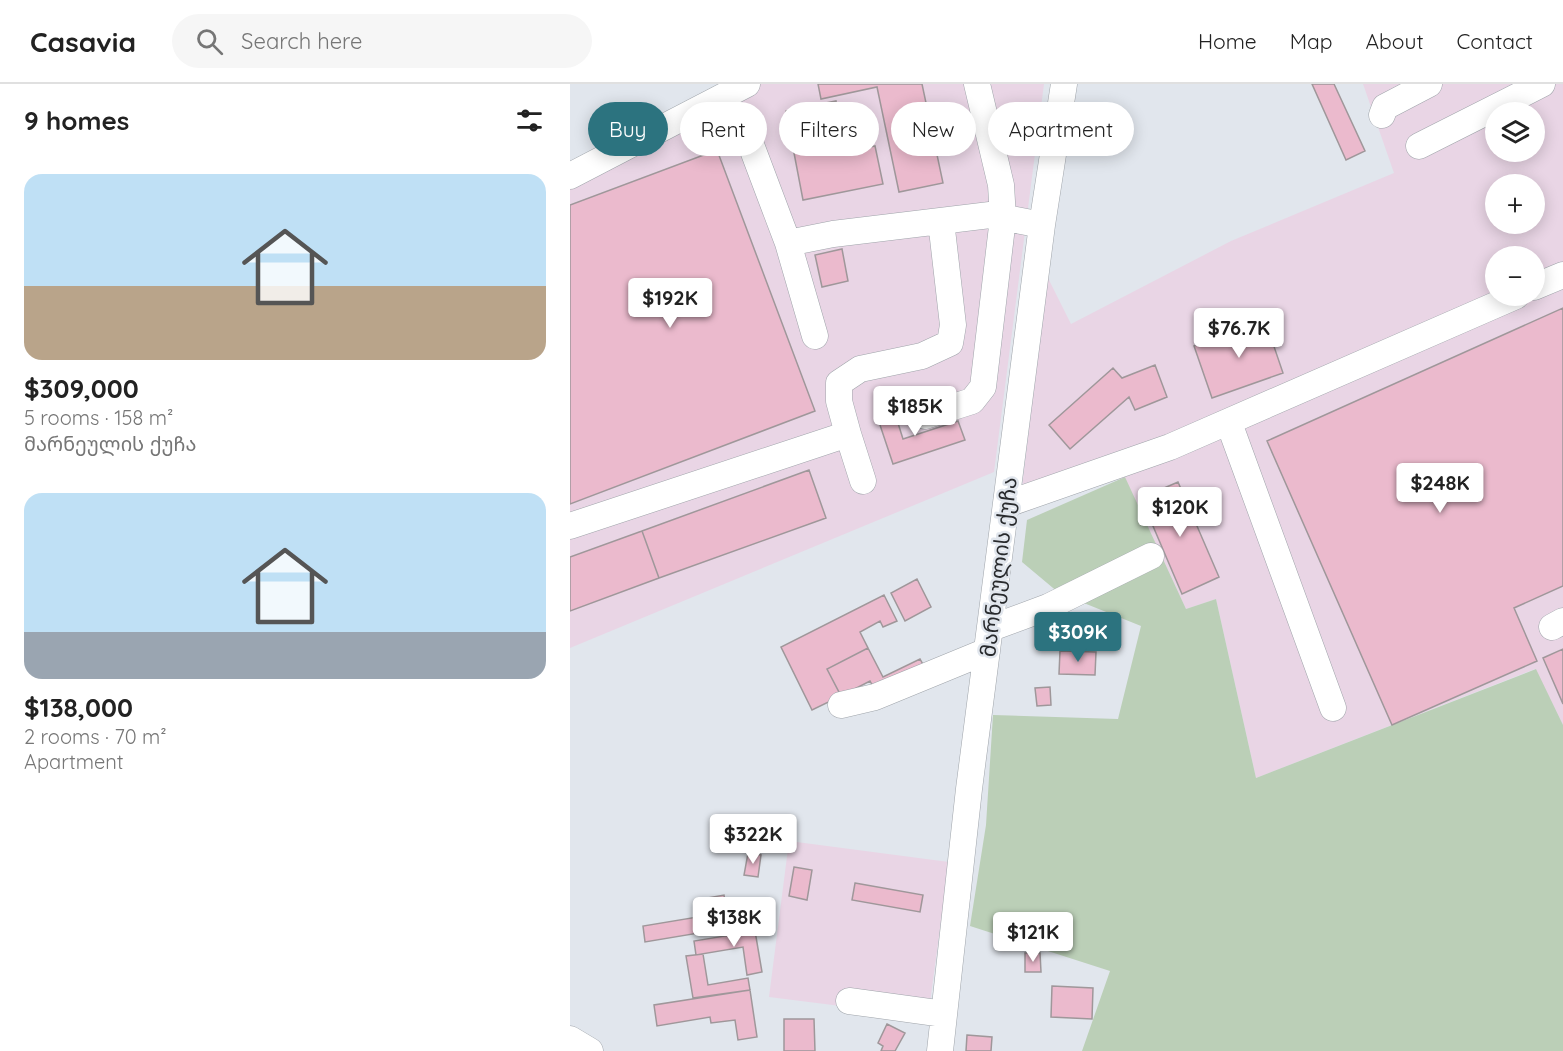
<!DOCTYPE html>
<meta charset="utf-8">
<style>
:root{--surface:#fff;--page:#f6f6f6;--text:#222;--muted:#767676;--line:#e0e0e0;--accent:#2c737f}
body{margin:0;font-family:Quicksand,"Noto Sans Georgian",sans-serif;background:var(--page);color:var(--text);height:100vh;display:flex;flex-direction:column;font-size:22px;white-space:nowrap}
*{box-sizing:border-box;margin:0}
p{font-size:20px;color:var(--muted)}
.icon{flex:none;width:33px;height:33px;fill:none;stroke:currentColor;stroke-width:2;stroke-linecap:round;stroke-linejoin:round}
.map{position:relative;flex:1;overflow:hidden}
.sheet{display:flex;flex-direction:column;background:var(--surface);width:570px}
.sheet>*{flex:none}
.guide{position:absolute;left:18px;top:18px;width:570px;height:54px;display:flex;gap:12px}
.fabs{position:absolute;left:915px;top:18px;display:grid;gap:12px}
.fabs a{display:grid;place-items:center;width:60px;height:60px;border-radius:50%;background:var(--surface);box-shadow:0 3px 15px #0003;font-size:30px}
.price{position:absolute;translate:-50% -51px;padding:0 14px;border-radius:6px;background:#fff;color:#222;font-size:20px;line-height:39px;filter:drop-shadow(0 2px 3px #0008)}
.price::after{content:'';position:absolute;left:50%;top:36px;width:18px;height:14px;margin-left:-9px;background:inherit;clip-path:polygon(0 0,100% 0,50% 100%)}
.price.current{background:var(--accent);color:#fff}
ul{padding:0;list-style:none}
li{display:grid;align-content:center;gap:12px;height:318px;padding:0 24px}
li span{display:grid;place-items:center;height:186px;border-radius:18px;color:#555}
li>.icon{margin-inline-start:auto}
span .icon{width:108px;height:108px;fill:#fffc;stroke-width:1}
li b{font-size:26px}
h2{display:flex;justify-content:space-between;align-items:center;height:72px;padding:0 24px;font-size:26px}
.chip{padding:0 21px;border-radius:27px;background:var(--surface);box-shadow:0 3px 15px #0003;font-size:21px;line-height:54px}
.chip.current{background:var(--accent);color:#fff}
header{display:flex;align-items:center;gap:36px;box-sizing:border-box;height:84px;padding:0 30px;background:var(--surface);border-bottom:2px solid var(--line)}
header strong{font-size:28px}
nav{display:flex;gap:33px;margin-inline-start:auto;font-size:21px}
.search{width:420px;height:54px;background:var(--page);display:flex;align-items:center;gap:15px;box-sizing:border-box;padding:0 21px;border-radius:33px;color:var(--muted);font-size:22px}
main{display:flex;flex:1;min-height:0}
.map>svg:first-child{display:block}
.industrial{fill:#e9d5e5;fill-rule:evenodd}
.green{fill:#bbcfb7}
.building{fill:#ebbacd;stroke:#9f979a;stroke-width:1.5}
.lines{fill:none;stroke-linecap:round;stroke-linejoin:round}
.minor-casing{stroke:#9fa4aa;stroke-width:27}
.minor{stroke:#fff;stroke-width:26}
.labels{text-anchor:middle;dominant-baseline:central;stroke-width:5;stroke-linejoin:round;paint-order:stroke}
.street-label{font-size:21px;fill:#282a2d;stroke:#e1e6ed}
</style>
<header>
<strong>Casavia</strong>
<div class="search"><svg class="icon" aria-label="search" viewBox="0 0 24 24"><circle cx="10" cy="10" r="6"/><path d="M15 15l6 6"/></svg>Search here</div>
<nav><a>Home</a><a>Map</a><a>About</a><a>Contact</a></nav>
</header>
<main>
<section class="sheet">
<h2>9 homes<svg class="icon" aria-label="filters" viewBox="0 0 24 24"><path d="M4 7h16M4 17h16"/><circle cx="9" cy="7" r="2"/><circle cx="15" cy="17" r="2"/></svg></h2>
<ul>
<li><span style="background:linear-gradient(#bfe0f5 60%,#b9a48a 0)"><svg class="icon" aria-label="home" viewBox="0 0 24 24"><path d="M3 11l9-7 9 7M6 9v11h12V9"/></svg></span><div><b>$309,000</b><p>5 rooms · 158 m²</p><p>მარნეულის ქუჩა</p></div></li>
<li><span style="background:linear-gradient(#bfe0f5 75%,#9aa5b1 0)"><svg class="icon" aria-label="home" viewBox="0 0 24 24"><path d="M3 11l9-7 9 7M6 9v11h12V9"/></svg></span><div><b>$138,000</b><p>2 rooms · 70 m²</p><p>Apartment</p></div></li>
</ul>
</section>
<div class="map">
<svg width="993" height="967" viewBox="0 0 993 967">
<rect width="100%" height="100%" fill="#e1e6ed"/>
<!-- industrial -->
<path class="industrial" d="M178 0H474L424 388 0 564V80Z
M793 0H993V641L965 585 686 694 646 515 616 525 555 394 452 403 477 192 501 240 661 157 824 89ZM926 28H964V68H926ZM926 100H964V140H926ZM926 172H964V212H926Z
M219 757 379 778 358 933 199 913Z"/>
<!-- green -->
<path class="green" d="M555 393 616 525 646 515 686 694 966 585 993 641V967H512L540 887 400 842 416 741 423 631 548 635 571 542 489 509 452 478 457 436Z"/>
<!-- building -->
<path class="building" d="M248 0H352L373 99 329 108 307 3 251 15Z
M742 0H764L795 67 776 76Z
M266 17 269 36 255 38 261 71 305 62 313 100 233 116 216 27Z
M147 66 245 327 0 420V121Z
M272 165 278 197 252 203 245 171Z
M993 224V502L944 524 967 577 822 641 697 357Z
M695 236 713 289 642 314 624 262Z
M585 281 597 313 565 326 559 313 500 365 479 341 543 284 552 294Z
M322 320 333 355 388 337 395 356 323 380 305 326Z
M239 386 256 434 89 494 72 447Z
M608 398 649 493 612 510 571 414Z
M72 447 89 494 0 527V473Z
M347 495 361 523 335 537 321 509Z
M314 511 327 537 313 543 310 537 290 548 298 564 257 585 271 612 242 626 211 563Z
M298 564 313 593 350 575 356 586 307 610 300 597 271 612 257 585Z
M993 565V620L973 574Z
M490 567 526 568 525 591 489 590Z
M480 603 481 621 467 622 465 604Z
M178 769 191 771 188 793 174 791Z
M224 783 242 786 237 816 219 812Z
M285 799 353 811 350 828 282 816Z
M154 811 159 844 75 858 73 842 140 831 137 814Z
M185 847 192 888 177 891 173 863 126 871 124 857Z
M455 869H470L471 888H455Z
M133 870 138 901 178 894 180 906 123 914 116 872Z
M482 902 523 904 522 935 481 933Z
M180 906 187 953 168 956 165 936 141 939 140 933 87 942 84 921Z
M214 935H244L245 967H214Z
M317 940 335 949 325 967H311L313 962 308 959Z
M397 951 422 953 421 967H396Z"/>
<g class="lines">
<!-- minor casing -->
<g class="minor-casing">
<path id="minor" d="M812 31 815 23 859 0
M178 53 218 159 245 252
M849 62 972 0
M0 92 177 0
M218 159 263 150 420 131 472 141
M964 203 993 191
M355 332 402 317 413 303 433 134 431 101 407 0
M659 339 763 624
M278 350 293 397
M437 420 600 363 946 212
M0 442 278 350 269 317V299L290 285 352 272 380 259 383 241 371 137
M982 543 993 537
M421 544 478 523 581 472
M271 621 305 613 417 567
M279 917 374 930
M0 955 20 967
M370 967 399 705 472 141 494 0"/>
</g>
<!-- minor -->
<use href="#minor" class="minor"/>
</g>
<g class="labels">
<!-- street labels -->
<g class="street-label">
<text transform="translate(428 483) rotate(-83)">მარნეულის ქუჩა</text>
</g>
</g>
</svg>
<div class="fabs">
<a><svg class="icon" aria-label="layers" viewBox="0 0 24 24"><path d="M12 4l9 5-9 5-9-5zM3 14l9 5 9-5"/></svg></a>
<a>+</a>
<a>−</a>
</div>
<b class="price" style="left:100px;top:245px">$192K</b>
<b class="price" style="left:669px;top:275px">$76.7K</b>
<b class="price" style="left:345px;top:353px">$185K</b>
<b class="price" style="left:870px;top:430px">$248K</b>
<b class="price" style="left:610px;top:454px">$120K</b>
<b class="price current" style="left:508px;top:579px">$309K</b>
<b class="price" style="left:183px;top:781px">$322K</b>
<b class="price" style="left:164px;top:864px">$138K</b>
<b class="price" style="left:463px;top:879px">$121K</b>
<div class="guide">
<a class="chip current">Buy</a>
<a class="chip">Rent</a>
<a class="chip">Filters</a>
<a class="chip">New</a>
<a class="chip">Apartment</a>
</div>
</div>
</main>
